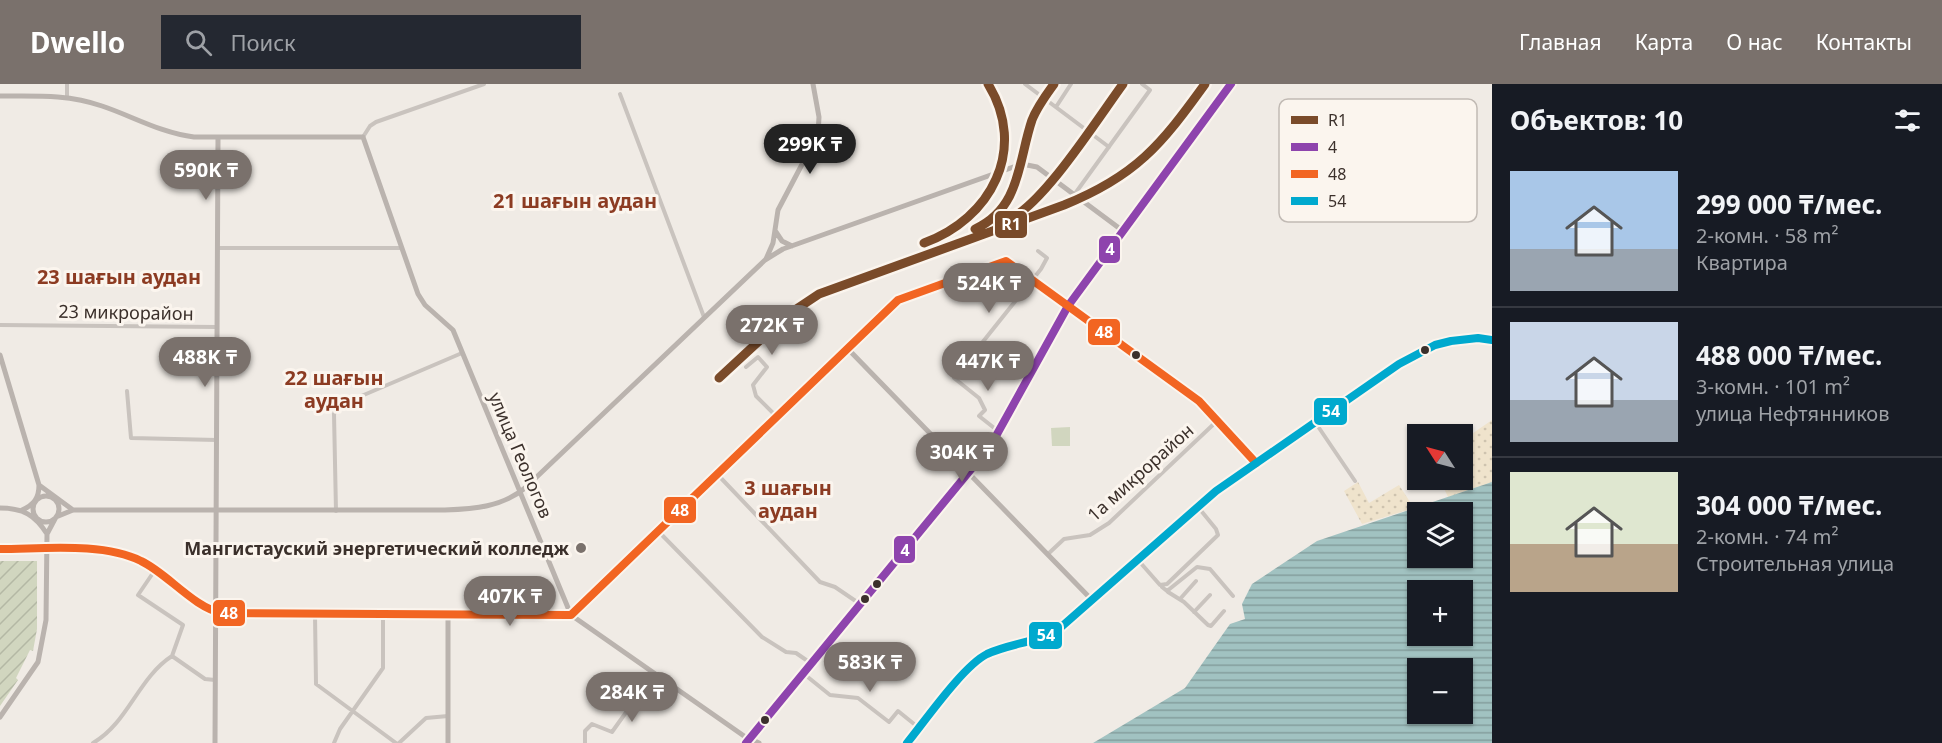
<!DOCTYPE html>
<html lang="ru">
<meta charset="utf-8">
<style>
:root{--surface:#171b24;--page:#242831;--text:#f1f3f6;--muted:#9ea1a6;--line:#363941;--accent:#7a716c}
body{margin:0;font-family:"Noto Sans",sans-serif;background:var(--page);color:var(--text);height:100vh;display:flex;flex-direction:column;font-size:22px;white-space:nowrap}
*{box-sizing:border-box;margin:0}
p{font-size:20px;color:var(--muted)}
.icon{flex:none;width:33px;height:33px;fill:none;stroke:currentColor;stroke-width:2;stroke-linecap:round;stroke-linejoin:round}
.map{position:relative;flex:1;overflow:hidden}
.details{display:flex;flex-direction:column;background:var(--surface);width:450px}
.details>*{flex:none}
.needle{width:39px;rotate:306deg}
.buttons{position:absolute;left:1407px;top:340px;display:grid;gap:12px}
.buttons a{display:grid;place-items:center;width:66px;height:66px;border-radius:0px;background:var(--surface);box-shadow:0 2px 4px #0004;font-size:30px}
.price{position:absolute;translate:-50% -51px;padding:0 14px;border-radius:21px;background:var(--accent);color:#fff;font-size:20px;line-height:39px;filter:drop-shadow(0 2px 3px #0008)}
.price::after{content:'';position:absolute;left:50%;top:36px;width:18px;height:14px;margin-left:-9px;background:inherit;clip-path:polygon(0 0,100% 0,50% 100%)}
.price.selected{background:#222;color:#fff}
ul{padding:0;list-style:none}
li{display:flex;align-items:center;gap:18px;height:150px;padding:0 18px}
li+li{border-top:2px solid var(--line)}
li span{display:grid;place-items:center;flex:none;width:168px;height:120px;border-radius:0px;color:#555}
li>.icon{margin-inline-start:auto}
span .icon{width:72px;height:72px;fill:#fffc;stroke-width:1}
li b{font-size:26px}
h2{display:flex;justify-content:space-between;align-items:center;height:72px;padding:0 18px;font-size:26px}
header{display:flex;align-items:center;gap:36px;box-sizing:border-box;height:84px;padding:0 30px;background:var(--accent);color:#fff}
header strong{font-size:28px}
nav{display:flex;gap:33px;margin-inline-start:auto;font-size:21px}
.search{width:420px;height:54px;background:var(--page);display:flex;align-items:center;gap:15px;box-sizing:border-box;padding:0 21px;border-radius:0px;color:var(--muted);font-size:22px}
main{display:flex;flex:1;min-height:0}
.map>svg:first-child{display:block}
.sand{fill:url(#sand-dots)}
.garden{fill:url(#garden-furrows)}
.pitch{fill:#d1d6bf}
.water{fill:url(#water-rules);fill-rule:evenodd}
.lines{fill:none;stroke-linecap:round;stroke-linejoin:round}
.street{stroke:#c9c3be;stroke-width:4}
.secondary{stroke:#bab3ae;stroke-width:5}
.bus-1-casing{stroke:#fbf5ee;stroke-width:12}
.bus-2-casing{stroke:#fbf5ee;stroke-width:12}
.bus-3-casing{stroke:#fbf5ee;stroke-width:12}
.bus-1{stroke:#8e44ad;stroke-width:8}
.bus-2{stroke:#f26522;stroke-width:8}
.bus-3{stroke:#00a9ce;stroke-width:8}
.rail-1-casing{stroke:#fbf5ee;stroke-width:14}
.rail-1{stroke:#7a4b2a;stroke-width:9}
.bus-dot{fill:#3b302b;stroke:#fbf5ee;stroke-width:2}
.poi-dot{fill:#7a716c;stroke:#fbf5ee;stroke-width:2}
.labels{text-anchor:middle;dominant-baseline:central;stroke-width:6;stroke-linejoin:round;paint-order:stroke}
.street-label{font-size:18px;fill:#3b302b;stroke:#fbf5ee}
.poi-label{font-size:18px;font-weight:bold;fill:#3b302b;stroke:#fbf5ee;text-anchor:end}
.neighbourhood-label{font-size:20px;font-weight:bold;fill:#8c3b22;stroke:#fbf5ee}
.key{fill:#fbf5ee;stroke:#c1bab4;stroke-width:1.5}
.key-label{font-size:16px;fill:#3b302b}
.line-badge{stroke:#fbf5ee;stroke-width:2}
.badge-label{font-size:16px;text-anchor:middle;font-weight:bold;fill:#fff}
</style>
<header>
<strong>Dwello</strong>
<div class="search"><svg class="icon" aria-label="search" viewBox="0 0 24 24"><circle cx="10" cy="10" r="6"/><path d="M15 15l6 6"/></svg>Поиск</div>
<nav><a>Главная</a><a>Карта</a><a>О нас</a><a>Контакты</a></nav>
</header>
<main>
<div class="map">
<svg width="1492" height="659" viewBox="0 0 1492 659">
<defs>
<pattern id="sand-dots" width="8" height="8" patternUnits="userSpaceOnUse" patternTransform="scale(1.5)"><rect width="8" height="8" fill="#efe3cc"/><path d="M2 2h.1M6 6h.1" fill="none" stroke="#cec3af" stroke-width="1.8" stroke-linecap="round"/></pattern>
<pattern id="garden-furrows" width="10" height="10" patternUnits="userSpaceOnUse" patternTransform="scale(1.5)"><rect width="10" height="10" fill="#d1d6bf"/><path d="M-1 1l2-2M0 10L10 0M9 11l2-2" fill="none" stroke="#b4b8a4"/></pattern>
<pattern id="water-rules" width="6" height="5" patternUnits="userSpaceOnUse" patternTransform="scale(1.5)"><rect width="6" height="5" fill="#a1c2c1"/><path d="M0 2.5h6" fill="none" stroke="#849e9d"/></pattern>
</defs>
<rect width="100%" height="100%" fill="#f0ebe5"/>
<!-- sand -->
<path class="sand" d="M1492 336V398L1448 413 1440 396H1462L1463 356Z
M1358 398 1369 419 1399 401 1414 424 1362 440 1344 407Z"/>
<!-- garden -->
<path class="garden" d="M0 477H37V545L33 567 30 566 16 594 18 596 0 622Z"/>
<!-- pitch -->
<path class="pitch" d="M1070 343V362H1052L1051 344Z"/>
<!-- water -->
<path class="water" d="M1492 398V659H1093L1185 604 1230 540 1245 535 1242 520 1252 500 1317 457ZM1418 429H1462V474H1418ZM1418 507H1462V552H1418ZM1418 585H1462V630H1418Z"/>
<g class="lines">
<!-- street -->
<path class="street" d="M67 0V13
M1025 0 1109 63
M620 10 704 233
M1056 23 1071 0
M363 53 370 42 376 38 484 0
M1074 111 1150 6 1142 0
M218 164H401
M0 241 217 243
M746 283 758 273 767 283 753 301 756 312 777 333
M127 307 131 354 217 356
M1315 338 1355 397
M998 347 979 332 985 326 979 314 954 294 1041 185 1047 174 1038 167
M718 391 820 498 835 503 860 520
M336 427 334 330 338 322 462 269
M659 448 762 553 786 568 796 569 812 580
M1048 470 1064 455 1090 451 1109 439 1217 337
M1138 476 1160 501 1167 500 1218 451 1216 445 1198 423
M155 486 138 511 183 541 172 572 205 595 215 596
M1162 503 1167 507 1197 483 1210 485 1233 512
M1168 508 1184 518 1208 541 1211 542 1224 527
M1180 515 1196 497
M1194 528 1210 511
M315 531 316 600 396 659
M804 590 830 611 858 614 889 638 898 627 919 644
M93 659C128 639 138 594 172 572
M334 659 340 645 383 584V531
M399 659 426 634 448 632
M585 659V647L592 640 612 648 654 589"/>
<!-- secondary -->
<path class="secondary" d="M0 12C35 12 68 10 102 22 132 32 161 49 194 53H363L418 210 425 221 453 246 571 531 744 652 759 659
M776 148 782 157 792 162
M766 175 773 159 778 126 818 50 819 33 813 0
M848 265 1092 516
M0 271 39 401C39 414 34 421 22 426
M39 401 73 426
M33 425a13 13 0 1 1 26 0a13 13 0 1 1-26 0Z
M0 424C23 424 35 431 47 450
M0 465C42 465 103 458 141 477 167 489 194 524 222 529L571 531 898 216 1006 177 1199 317 1256 379
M0 633 38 578 46 536 47 450 56 433 73 426H445C474 425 502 423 525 404L765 176 783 165 1022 80 1037 83 1123 147
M215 659 218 54
M448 659V531
M746 659 991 361 1068 222 1231 0
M907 659C925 637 963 582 987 570 1011 559 1037 559 1060 544L1216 407 1399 280 1435 261 1451 257 1478 254 1492 256"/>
<!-- bus-1 casing -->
<g class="bus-1-casing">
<path id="bus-1" d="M746 659 991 361 1068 222 1231 0"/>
</g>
<!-- bus-2 casing -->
<g class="bus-2-casing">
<path id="bus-2" d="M0 465C42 465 103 458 141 477 167 489 194 524 222 529L571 531 898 216 1006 177 1199 317 1256 379"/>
</g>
<!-- bus-3 casing -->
<g class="bus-3-casing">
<path id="bus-3" d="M907 659C925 637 963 582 987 570 1011 559 1037 559 1060 544L1216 407 1399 280 1435 261 1451 257 1478 254 1492 256"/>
</g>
<!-- bus-1 -->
<use href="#bus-1" class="bus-1"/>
<!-- bus-2 -->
<use href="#bus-2" class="bus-2"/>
<!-- bus-3 -->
<use href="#bus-3" class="bus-3"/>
<!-- rail-1 casing -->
<g class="rail-1-casing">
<path id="rail-1" d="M1010 135C1045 118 1098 34 1123 0
M975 145C1021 124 1018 77 1032 36 1037 23 1046 11 1054 0
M924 159C991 135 1028 65 988 0
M719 294 786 232 819 210 1064 121C1136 92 1161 61 1205 0"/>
</g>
<!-- rail-1 -->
<use href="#rail-1" class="rail-1"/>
</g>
<!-- markers -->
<g class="bus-dot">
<circle cx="1425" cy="266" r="5"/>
<circle cx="1136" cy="271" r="5"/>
<circle cx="877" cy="500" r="5"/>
<circle cx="865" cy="515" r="5"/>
<circle cx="765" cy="636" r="5"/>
</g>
<circle class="poi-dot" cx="581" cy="464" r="6"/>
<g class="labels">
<!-- street labels -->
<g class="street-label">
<text transform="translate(126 228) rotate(1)">23 микрорайон</text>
<text transform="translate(521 371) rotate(67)">улица Геологов</text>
<text transform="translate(1140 388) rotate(-42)">1а микрорайон</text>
</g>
<!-- poi labels -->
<g class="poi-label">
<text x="569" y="464">Мангистауский энергетический колледж</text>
</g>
<!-- neighbourhood labels -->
<g class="neighbourhood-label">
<text x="575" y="116">21 шағын аудан</text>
<text x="119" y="192">23 шағын аудан</text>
<text x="334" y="293">22 шағын<tspan x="334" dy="23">аудан</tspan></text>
<text x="788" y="403">3 шағын<tspan x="788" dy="23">аудан</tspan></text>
</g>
</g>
<!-- legend -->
<rect x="1279" y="15" width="198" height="123" rx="9" class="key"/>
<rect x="1291" y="32" width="27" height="8" fill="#7a4b2a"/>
<rect x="1291" y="59" width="27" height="8" fill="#8e44ad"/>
<rect x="1291" y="86" width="27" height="8" fill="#f26522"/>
<rect x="1291" y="113" width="27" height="8" fill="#00a9ce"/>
<g class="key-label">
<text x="1328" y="42">R1</text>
<text x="1328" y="69">4</text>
<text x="1328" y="96">48</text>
<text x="1328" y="123">54</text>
</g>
<g class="line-badge">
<rect x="994" y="126" width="34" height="29" rx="6" fill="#7a4b2a"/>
<rect x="1098" y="151" width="23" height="29" rx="6" fill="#8e44ad"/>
<rect x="1087" y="234" width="34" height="28" rx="6" fill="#f26522"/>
<rect x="1313" y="313" width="35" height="29" rx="6" fill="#00a9ce"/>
<rect x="663" y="412" width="34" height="28" rx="6" fill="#f26522"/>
<rect x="893" y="451" width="23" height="29" rx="6" fill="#8e44ad"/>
<rect x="212" y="515" width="34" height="28" rx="6" fill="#f26522"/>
<rect x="1028" y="537" width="35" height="29" rx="6" fill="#00a9ce"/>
</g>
<g class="badge-label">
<text x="1011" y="146">R1</text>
<text x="1110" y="171">4</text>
<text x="1104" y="254">48</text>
<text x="1331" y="333">54</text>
<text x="680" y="432">48</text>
<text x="905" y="472">4</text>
<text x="229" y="535">48</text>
<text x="1046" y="557">54</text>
</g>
</svg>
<div class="buttons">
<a><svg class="needle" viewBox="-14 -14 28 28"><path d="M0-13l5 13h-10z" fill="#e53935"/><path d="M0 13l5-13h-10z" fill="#9ea1a6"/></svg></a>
<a><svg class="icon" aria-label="layers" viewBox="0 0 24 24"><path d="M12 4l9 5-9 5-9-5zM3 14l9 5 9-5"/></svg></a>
<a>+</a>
<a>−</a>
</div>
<b class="price selected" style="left:810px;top:91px">299K ₸</b>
<b class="price" style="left:206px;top:117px">590K ₸</b>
<b class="price" style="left:989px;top:230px">524K ₸</b>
<b class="price" style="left:772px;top:272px">272K ₸</b>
<b class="price" style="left:205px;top:304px">488K ₸</b>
<b class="price" style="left:988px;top:308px">447K ₸</b>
<b class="price" style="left:962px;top:399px">304K ₸</b>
<b class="price" style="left:510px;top:543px">407K ₸</b>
<b class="price" style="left:870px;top:609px">583K ₸</b>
<b class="price" style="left:632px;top:639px">284K ₸</b>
</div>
<section class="details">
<h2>Объектов: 10<svg class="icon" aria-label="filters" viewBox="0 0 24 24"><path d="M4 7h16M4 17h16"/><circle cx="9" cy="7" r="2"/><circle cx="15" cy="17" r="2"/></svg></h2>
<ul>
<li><span style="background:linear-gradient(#a9c7e8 65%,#9aa5b1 0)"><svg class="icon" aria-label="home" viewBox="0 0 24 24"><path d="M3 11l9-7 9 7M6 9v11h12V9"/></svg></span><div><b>299 000 ₸/мес.</b><p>2-комн. · 58 m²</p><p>Квартира</p></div></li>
<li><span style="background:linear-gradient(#c9d6e8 65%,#9aa5b1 0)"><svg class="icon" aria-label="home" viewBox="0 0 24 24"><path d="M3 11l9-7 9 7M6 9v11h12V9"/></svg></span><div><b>488 000 ₸/мес.</b><p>3-комн. · 101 m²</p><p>улица Нефтянников</p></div></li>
<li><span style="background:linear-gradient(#dfe7d0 60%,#b9a48a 0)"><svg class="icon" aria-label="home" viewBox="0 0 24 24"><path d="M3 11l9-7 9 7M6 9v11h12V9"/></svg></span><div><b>304 000 ₸/мес.</b><p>2-комн. · 74 m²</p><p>Строительная улица</p></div></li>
</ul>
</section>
</main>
